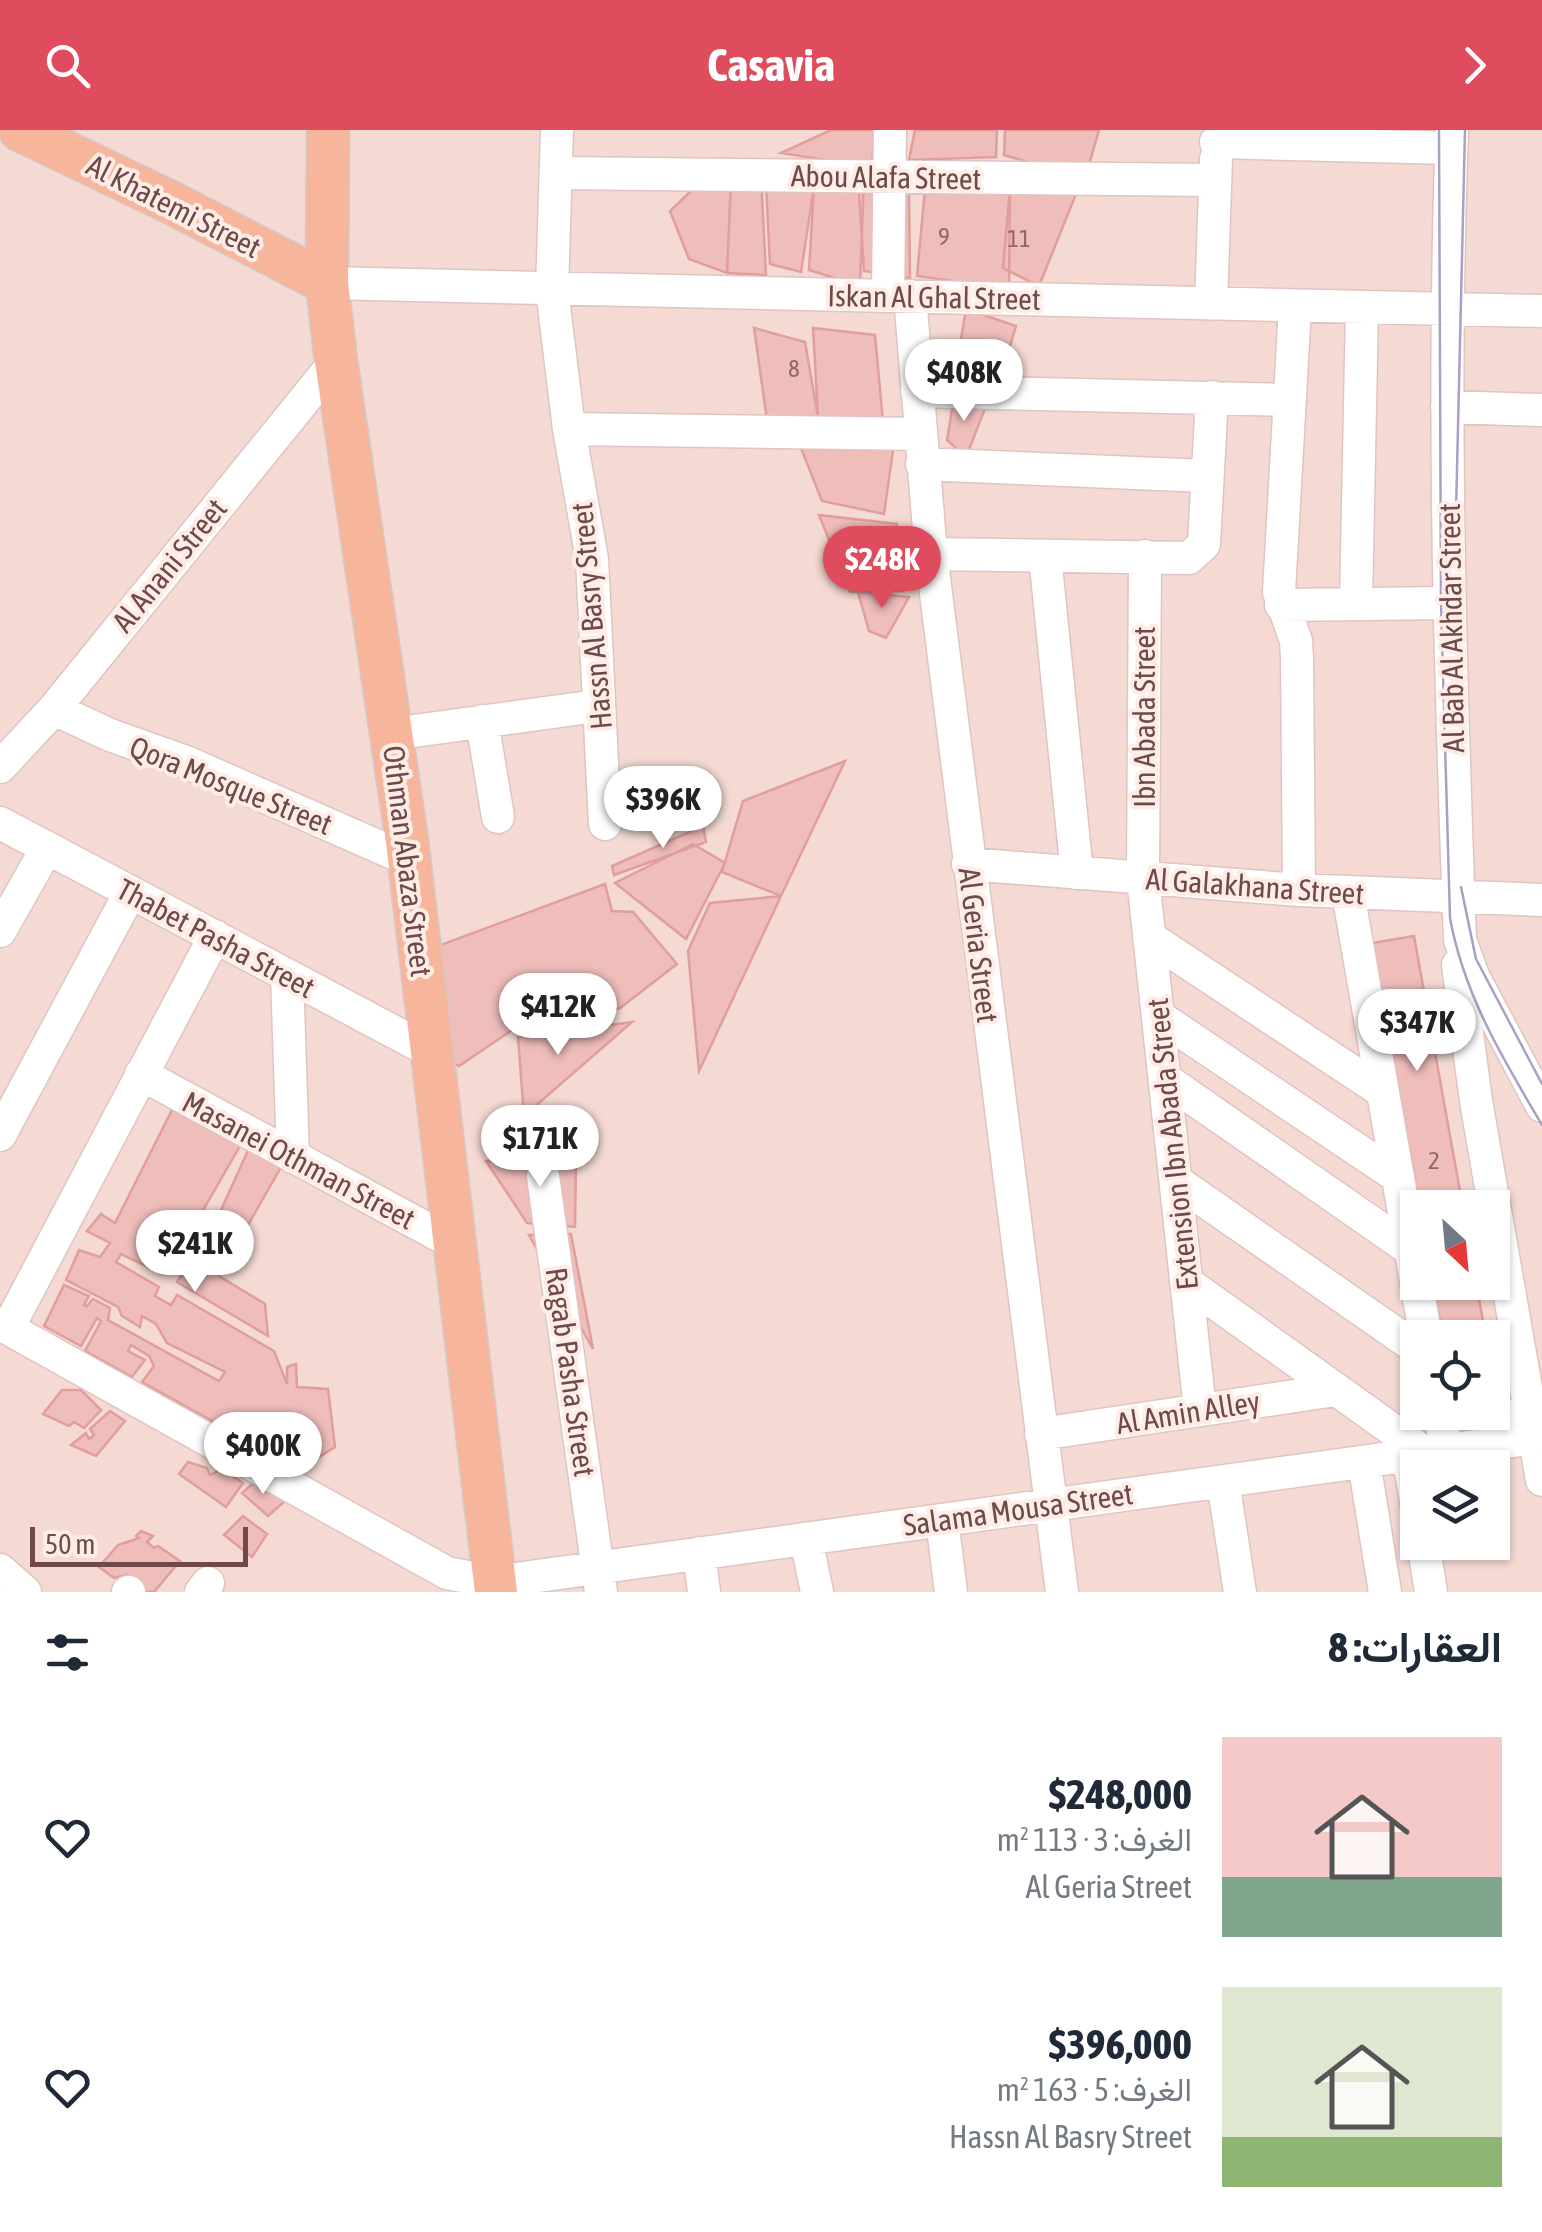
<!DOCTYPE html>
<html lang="ar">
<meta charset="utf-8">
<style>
:root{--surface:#fff;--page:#f2f2f3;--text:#1f2937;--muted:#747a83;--accent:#df4c5e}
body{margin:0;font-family:"Asap Condensed",Vazirmatn,sans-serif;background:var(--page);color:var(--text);direction:rtl;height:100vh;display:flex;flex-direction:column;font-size:38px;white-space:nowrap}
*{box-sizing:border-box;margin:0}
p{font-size:32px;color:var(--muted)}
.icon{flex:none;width:55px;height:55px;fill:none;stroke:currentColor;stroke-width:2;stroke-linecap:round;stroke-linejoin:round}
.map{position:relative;height:1462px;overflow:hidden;direction:ltr}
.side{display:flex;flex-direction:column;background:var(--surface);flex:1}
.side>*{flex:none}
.needle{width:65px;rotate:154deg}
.tools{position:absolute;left:1400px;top:1060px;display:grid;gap:20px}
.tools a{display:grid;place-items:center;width:110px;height:110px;border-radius:0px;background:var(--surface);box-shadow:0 2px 8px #0004;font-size:50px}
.scale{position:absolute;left:30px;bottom:25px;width:218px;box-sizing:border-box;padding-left:10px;border:5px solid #704a4a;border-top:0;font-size:28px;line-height:35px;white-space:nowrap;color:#704a4a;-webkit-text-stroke:8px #feede7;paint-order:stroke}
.price{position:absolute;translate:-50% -85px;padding:0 22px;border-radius:35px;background:#fff;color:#222;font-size:32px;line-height:65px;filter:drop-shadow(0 2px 5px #0008)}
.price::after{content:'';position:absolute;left:50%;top:60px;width:30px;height:22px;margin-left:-15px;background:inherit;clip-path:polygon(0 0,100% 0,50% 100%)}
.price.selected{background:var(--accent);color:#fff}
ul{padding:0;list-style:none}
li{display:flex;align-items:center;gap:30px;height:250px;padding:0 40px}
li span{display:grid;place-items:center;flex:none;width:280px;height:200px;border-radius:0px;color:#555}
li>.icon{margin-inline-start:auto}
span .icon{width:120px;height:120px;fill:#fffc;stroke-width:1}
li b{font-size:42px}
h2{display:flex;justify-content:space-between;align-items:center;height:120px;padding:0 40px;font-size:42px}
header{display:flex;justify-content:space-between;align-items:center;height:130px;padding:0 40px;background:var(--accent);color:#fff;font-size:45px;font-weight:700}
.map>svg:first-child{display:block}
.residential{fill:#f4dad3;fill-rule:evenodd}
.building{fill:#efbdba;stroke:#e09e9c;stroke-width:2.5}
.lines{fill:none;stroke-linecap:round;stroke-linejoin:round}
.minor-casing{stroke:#e0c4c1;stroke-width:35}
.major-casing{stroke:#d4c9c9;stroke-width:45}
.minor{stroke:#fff;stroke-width:32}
.major{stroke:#f7b69c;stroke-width:42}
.tram{stroke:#a8a1c3;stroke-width:2.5}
.labels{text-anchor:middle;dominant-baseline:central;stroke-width:8;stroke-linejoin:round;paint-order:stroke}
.number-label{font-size:25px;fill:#906766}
.street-label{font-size:30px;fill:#704a4a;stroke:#feede7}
</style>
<header><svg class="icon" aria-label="forward" viewBox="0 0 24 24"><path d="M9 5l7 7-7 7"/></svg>Casavia<svg class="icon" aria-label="search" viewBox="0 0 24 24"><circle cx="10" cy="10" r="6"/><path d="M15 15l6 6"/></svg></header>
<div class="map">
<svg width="1542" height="1462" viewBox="0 0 1542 1462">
<rect width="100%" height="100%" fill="#fbe8e1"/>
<!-- residential -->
<path class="residential" d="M0 0H1542V1462H0ZM1418 1078H1492V1152H1418ZM1418 1208H1492V1282H1418ZM1418 1338H1492V1412H1418Z"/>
<!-- building -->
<path class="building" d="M831 0H877L871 37 781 23Z
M915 0H997L996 27 909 30Z
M1005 0H1099L1085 49 1004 25Z
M761 46 766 145 727 143 731 53Z
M864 47 860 156 809 140 814 57Z
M926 48 1010 58 1009 159 917 146Z
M731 53 727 143 689 129 670 81 691 61Z
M766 54 814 57 801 142 770 134Z
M1010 58 1078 59 1039 156 1003 138Z
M909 61 910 148 864 141 859 63Z
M966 179 1016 196 998 255 957 233Z
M754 198 805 212 818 287 767 290Z
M813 198 875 205 884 303 818 287Z
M954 268 986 276 966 327 947 310Z
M799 313H894L884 384 822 371Z
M819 385 897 394 903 461 850 462Z
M858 462 909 467 886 508 869 501Z
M845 631 781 766 722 742 743 671Z
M703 696 706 712 614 745 612 736Z
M693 714 725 733 686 809 615 753Z
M605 754 612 781 633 782 677 834 620 878 559 897 524 892 459 936 432 922 430 819Z
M781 766 699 941 688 821 710 773Z
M1414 806 1463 1078H1420L1372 813Z
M632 892 524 986 518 907Z
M174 976 244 1009 202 1082 216 1091 251 1014 281 1037 219 1146 265 1174 268 1206 177 1152 204 1109 194 1098 163 1144 121 1124 116 1132 159 1157 155 1166 171 1175 177 1165 274 1221 287 1254V1237L296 1234 297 1257 328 1259 335 1317 303 1337 288 1333 142 1252 154 1236 149 1226 131 1215 128 1221 145 1230 132 1247 85 1221 101 1191 97 1188 81 1216 44 1196 64 1155 89 1166 84 1175 87 1176 93 1169 110 1178 108 1190 219 1251 225 1242 167 1213 156 1194 142 1186 140 1197 122 1186 118 1177 66 1150 79 1120 100 1127 110 1113 87 1101 101 1084 115 1093Z
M486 1031 576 1033 575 1097 527 1093Z
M571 1104 593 1219 529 1105Z
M1433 1152H1476L1486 1208H1443Z
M62 1260H81L101 1280 84 1298 74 1292 69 1296 43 1284Z
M110 1281 125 1291 96 1326 71 1315 86 1303 89 1309 94 1305 90 1299Z
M188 1332 207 1338 210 1345 222 1339 243 1353 226 1377 179 1344Z
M258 1349 285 1371 268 1386 242 1363Z
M243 1386 267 1404 252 1427 224 1405Z
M141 1401 153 1406 147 1412 154 1418 158 1416 180 1431 154 1462H138L131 1459 126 1445 114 1448 99 1437 118 1415 139 1408 136 1406Z"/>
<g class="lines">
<!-- minor casing -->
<g class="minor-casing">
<path id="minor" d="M557 0 552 160 569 299 592 429 605 694
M1452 0C1442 270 1450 540 1460 810L1473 846 1542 976
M1216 12 1451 18
M556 43 1215 50
M327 153 1542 181
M888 165 890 0
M910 166 931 424 1062 1462
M1211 174 1216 29
M1295 177 1279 462 1296 511 1297 528 1299 760
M917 261 1290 270
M1447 277 1542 280
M569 299 920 304
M922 334 1207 346
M931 424 1189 428 1204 414 1212 267
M1045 426 1077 743
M1145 426 1143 748 1200 1280
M1356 474 1362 178
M1281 475 1448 473
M54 579 110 605 186 632 409 730
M482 591 498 687
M392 604 597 576
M0 637 54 579 336 231
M0 693 432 922
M968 734 1299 760 1542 770
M1348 763 1426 1208
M0 801 47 718
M1149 807 1383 962
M1458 835 1476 971 1542 1350
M287 845 293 1027
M1158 886 1398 1047
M141 944 457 1115
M1165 949 1411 1120
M0 1005 130 763
M543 1046 601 1462
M1176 1051 1418 1219
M1186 1152 1425 1323
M0 1194 447 1443 494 1452 1542 1307
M8 1198 215 806
M1492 1274C1505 1281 1506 1298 1509 1311
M1440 1282 1446 1320
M1041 1304 1335 1260
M1408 1325 1418 1382
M1364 1332 1385 1462
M1223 1351 1240 1462
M942 1390 951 1462
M806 1409 817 1462
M1423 1412 1431 1462
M699 1423 704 1462
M0 1440 25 1462
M128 1462H129
M201 1462 208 1453"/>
</g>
<!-- major casing -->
<g class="major-casing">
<path id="major" d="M20 0 170 72 327 153
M328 0 327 153 336 231 407 711 496 1462"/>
</g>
<!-- minor -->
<use href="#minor" class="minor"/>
<!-- major -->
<use href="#major" class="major"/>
<!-- tram -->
<path class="tram" d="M1439 0 1441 473 1450 788C1464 865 1503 929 1542 995
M1456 382 1465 0
M1461 757 1476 829 1542 954"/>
</g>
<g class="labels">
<!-- number labels -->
<g class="number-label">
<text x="944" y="106">9</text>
<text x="1019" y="108">11</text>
<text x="794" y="238">8</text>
<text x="1434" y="1030">2</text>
</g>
<!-- street labels -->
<g class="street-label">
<text transform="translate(886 47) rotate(1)">Abou Alafa Street</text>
<text transform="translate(174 76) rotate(27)">Al Khatemi Street</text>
<text transform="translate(934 167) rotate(1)">Iskan Al Ghal Street</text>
<text transform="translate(169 435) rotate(-51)">Al Anani Street</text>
<text transform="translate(591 486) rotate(-95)">Hassn Al Basry Street</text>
<text transform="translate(1451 498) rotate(-91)">Al Bab Al Akhdar Street</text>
<text transform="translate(1144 587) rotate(-90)">Ibn Abada Street</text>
<text transform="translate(231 655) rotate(22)">Qora Mosque Street</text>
<text transform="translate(408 731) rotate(83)">Othman Abaza Street</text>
<text transform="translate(1255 756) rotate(4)">Al Galakhana Street</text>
<text transform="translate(216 808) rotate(28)">Thabet Pasha Street</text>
<text transform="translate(979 815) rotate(83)">Al Geria Street</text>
<text transform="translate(1172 1014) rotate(-96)">Extension Ibn Abada Street</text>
<text transform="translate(299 1030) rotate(28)">Masanei Othman Street</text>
<text transform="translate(571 1242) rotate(82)">Ragab Pasha Street</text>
<text transform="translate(1188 1282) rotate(-9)">Al Amin Alley</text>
<text transform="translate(1018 1379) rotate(-8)">Salama Mousa Street</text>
</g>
</g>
</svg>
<div class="tools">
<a><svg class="needle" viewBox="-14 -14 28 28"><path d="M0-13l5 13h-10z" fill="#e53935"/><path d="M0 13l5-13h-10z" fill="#747a83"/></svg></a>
<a><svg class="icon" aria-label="locate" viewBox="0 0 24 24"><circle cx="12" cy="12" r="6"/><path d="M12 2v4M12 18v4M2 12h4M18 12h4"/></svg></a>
<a><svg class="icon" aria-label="layers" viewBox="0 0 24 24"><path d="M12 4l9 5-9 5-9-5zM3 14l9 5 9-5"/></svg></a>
</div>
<div class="scale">50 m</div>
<b class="price" style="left:964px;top:294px">$408K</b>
<b class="price selected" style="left:882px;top:481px">$248K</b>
<b class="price" style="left:663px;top:721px">$396K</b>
<b class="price" style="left:558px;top:928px">$412K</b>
<b class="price" style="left:1417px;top:944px">$347K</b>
<b class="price" style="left:540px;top:1060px">$171K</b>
<b class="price" style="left:195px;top:1165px">$241K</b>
<b class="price" style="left:263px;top:1367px">$400K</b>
</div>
<section class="side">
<h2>العقارات: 8<svg class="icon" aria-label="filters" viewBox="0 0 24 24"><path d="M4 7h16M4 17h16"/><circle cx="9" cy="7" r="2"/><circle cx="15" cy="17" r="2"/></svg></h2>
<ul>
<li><span style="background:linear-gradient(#f6c9c9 70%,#7fa58c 0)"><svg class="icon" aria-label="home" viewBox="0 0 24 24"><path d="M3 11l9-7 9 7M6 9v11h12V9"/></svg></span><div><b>$248,000</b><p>الغرف: 3 · 113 m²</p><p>Al Geria Street</p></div><svg class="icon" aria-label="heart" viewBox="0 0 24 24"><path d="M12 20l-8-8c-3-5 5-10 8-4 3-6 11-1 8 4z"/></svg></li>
<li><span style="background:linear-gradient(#dfe7d0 75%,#8fb573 0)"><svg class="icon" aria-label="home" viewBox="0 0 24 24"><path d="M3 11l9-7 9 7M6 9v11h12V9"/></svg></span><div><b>$396,000</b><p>الغرف: 5 · 163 m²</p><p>Hassn Al Basry Street</p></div><svg class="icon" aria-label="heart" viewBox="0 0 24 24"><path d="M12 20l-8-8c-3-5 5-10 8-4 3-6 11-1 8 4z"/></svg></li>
</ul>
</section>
